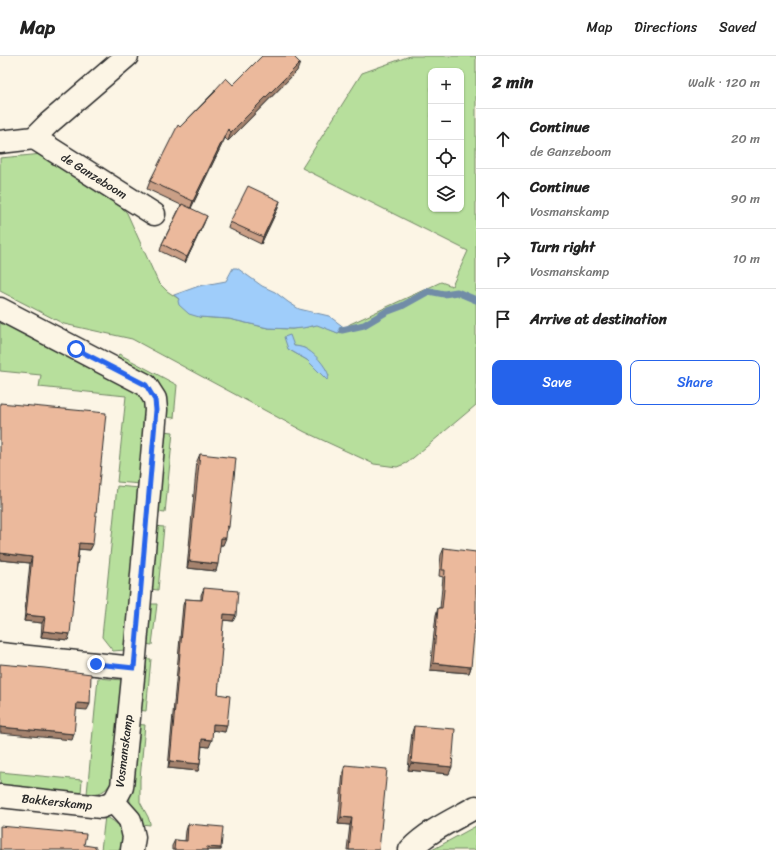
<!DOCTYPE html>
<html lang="en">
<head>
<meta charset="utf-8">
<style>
  :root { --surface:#fff; --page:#f2f2f2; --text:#222; --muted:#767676; --line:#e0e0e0; --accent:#2563eb }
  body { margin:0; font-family:Sriracha,sans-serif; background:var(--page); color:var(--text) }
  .controls { position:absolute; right:12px; top:12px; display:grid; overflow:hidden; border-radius:8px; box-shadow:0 1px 3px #0004 }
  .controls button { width:36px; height:36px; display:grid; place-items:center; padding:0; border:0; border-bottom:1px solid var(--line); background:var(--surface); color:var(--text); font:20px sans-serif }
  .stop { position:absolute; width:12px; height:12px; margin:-9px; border:3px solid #2563eb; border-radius:50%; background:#fff }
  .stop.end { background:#2563eb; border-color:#fff; box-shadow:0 1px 4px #0008 }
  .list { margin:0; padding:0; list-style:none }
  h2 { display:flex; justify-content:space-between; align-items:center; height:52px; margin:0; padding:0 16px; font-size:17px }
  h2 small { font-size:13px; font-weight:400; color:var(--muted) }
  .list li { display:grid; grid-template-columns:26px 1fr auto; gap:12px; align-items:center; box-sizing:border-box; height:60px; padding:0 16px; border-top:1px solid var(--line) }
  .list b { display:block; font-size:15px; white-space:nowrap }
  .list p { margin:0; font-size:13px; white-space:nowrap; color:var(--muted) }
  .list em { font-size:13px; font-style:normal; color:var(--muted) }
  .actions { display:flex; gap:8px; padding:12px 16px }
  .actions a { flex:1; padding:9px 0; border:1px solid var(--accent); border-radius:8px; text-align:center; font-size:14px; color:var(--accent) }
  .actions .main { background:var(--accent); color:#fff }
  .icon { flex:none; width:22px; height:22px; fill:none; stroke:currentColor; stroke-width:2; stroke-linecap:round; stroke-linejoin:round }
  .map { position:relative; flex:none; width:476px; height:794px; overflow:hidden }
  header { display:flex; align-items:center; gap:24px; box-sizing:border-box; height:56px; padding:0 20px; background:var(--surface); border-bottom:1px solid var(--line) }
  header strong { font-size:19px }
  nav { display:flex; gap:22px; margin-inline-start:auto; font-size:14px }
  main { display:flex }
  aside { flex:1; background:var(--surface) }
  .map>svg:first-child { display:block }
  .green { fill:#b7df9c; stroke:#718564; fill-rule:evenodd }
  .water { fill:#9fcdfa; stroke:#718ca7 }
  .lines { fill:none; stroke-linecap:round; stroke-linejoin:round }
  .stream { stroke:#718ca7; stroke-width:7 }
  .minor-casing { stroke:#2b2b2b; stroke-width:25 }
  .minor { stroke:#fcf5e5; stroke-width:22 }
  .wall { fill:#ca9f86; stroke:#2b2b2b }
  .shaded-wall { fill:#a4826d; stroke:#2b2b2b }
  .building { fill:#ebb99c; stroke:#2b2b2b }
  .route { stroke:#2563eb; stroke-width:5 }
  .labels { text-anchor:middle; stroke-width:3; stroke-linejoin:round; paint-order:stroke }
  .street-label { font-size:12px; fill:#2b2b2b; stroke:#fcf5e5 }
</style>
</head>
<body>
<header>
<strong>Map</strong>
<nav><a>Map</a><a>Directions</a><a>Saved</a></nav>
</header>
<main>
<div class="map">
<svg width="476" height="794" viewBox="0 0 476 794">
  <rect width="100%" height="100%" fill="#fcf5e5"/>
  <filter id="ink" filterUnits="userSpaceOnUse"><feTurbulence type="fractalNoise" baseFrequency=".025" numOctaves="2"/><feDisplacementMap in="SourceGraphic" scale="8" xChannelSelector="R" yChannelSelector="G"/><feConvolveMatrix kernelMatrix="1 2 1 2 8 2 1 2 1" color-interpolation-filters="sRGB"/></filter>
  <g filter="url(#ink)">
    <!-- green -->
    <g class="green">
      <path d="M410,0H476V349L407,407L397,411L374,408L305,376L132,283L64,268L0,235V102L43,98L119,148L127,157L158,226L167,235L179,243L199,261L229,263L268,272L292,273L313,270L317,268L338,277L350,268L441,226L452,230L468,195L302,112L362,17ZM431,15H461V153H431ZM294,290L304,292L310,296L327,323L307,304L288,293Z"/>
      <polygon points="0,263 138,336 145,344 147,354 141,428 117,426 126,340 39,331 41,319 0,315"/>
      <polygon points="119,298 177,329 174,362 166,361 115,304"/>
      <polygon points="162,375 173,376 165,457 157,456"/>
      <polygon points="117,430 140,432 125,594 113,595 102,581"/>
      <polygon points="153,470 164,471 158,534 150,533"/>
      <polygon points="146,548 157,548 152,589 145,588"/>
      <polygon points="141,602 151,603 146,655 138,654"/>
      <path d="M98,622L122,624L112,725C105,737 99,738 87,738Z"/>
      <polygon points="134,668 145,669 140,723 140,746 148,761 150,767 150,769 141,768 131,752 129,738"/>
      <polygon points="0,716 82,724 81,737 0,730"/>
      <path d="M105,760C123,770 123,774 125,794H101Z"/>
      <polygon points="476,770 476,794 432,794"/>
    </g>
    <!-- water -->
    <g class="water">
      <polygon points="233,212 237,212 262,230 275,236 288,246 299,253 329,260 345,272 338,277 317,269 303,272 292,273 268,272 229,263 199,261 189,258 179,249 178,245 179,243 174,239 199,230 226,225"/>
      <path d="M290,279L294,290C297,290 301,291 304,292C314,296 326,310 329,320L327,324L307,304L288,293L284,281Z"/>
    </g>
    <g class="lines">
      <!-- stream -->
      <polyline class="stream" points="342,274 364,269 386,256 402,250 429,235 444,238 457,236 476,244"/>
      <defs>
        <g id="minor">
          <polyline points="34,82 154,158"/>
          <polyline points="0,86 34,82 49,67 127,0"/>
          <polyline points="0,253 146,329 155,343 156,354 134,612 122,731 114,746 130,764 134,781 132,794"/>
          <polyline points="0,598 134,612"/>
          <polyline points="0,740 101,751 114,746"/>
          <path d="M410,794C428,775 453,764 476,751"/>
        </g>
      </defs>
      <!-- minor casing -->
      <use href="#minor" class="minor-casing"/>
      <!-- minor -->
      <use href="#minor" class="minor"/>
    </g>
    <!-- wall -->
    <g class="wall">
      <polygon points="297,15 228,85 225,82 191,152 204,167 185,207 160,195 162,188 181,149 147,133 150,125 180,71 214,36 215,34"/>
      <polygon points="278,152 261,188 228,172 230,166"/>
      <polygon points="200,398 226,477 223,489 220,489 216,515 187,512 197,405"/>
      <polygon points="93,488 90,494 79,493 68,584 41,581 42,567 24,565 30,507 0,504"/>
      <polygon points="444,492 471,611 469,617 430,614 436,559 438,552 440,552 443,521 439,520 441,499"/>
      <polygon points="204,532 236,559 233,565 223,564 218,638 225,676 213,674 209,691 202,690 200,708 198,715 168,712 183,549 185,543 201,544 201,539"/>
      <polygon points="414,670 449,718 408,714 412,676"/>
      <polygon points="345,709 379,794 347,794 350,769 338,768 343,716"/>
      <polygon points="188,768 221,792 221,794 172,794 172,790 175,784 185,785 186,775"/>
    </g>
    <!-- shaded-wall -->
    <g class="shaded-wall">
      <polygon points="300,7 297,15 228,85 231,76"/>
      <polygon points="228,73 225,82 190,154 193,145"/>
      <polygon points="280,145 278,152 261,188 263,181"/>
      <polygon points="207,160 204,167 185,207 187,201"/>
      <polygon points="227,470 229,471 226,477"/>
      <polygon points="221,482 226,482 223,489 218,489"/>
      <polygon points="79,487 93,488 90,494 77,493"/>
      <polygon points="0,497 32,501 30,507 0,504"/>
      <polygon points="189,505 218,508 216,515 187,512"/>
      <polygon points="224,558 236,559 233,565 222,564"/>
      <polygon points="26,559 45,561 42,567 24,565"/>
      <polygon points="43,575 70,578 68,584 41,581"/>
      <polygon points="433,607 471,611 469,617 430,614"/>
      <polygon points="77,647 90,648 87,654 75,653"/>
      <polygon points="213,668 227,669 225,676 211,674"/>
      <polygon points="0,671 74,678 72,684 0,677"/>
      <polygon points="202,683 212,684 209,691 200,690"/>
      <polygon points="170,705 200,708 198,715 168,712"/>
      <polygon points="411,707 452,711 449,718 408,714"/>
      <polygon points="341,761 352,762 350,769 338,768"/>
      <polygon points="207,791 221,792 221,794 206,794"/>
    </g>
    <!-- building -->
    <g class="building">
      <polygon points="262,0 293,0 300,7 231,76 228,73 193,145 150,125 178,69 180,71 216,35 215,34 226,22 233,29"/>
      <polygon points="248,130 280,145 263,181 230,166"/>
      <polygon points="182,148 207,160 187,201 162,188"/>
      <polygon points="0,347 106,357 93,488 79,487 70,578 43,575 45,561 26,559 32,501 0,497"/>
      <polygon points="200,398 236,402 229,471 227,470 226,482 221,482 218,508 189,505"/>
      <polygon points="444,492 476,496 476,559 471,611 433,607 438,552 442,552 444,533 445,514 442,514"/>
      <polygon points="204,532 238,535 236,559 224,558 221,592 222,592 218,638 230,640 227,669 213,668 212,684 202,683 200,708 170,705 185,543 202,544"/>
      <polygon points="0,608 45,612 91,618 90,648 77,647 74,678 0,671"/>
      <polygon points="414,670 455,673 452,711 411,707"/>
      <polygon points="345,709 387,713 379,794 349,794 352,762 341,761"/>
      <polygon points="188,768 223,771 221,792 207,791 207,794 174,794 175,784 187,785"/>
      <polygon points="0,770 86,778 84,789 96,791 96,794 0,794"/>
    </g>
  </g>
  <g class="lines" filter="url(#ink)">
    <!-- route -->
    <polyline class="route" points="76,293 146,329 155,344 156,354 134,612 96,608"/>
  </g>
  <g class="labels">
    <!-- street labels -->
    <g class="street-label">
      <text transform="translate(94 120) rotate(32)" y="4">de Ganzeboom</text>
      <text transform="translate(124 695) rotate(-83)" y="4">Vosmanskamp</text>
      <text transform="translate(57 746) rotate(6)" y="4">Bakkerskamp</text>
    </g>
  </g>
</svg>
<div class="controls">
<button>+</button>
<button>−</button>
<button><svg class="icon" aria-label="locate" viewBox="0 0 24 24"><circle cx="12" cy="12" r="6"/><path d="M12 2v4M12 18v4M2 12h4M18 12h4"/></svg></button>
<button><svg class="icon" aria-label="layers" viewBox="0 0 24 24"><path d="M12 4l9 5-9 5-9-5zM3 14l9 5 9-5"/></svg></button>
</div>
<div class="stop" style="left:76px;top:293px"></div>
<div class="stop end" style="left:96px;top:608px"></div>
</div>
<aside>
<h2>2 min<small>Walk · 120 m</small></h2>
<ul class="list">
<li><svg class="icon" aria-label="ahead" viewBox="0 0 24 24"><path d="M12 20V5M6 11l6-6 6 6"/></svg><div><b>Continue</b><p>de Ganzeboom</p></div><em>20 m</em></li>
<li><svg class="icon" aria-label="ahead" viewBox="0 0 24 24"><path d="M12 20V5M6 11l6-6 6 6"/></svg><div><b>Continue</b><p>Vosmanskamp</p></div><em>90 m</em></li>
<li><svg class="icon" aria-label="right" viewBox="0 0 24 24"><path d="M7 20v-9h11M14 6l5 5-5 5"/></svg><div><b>Turn right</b><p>Vosmanskamp</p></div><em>10 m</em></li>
<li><svg class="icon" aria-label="arrive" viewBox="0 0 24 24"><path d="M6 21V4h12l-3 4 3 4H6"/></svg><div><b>Arrive at destination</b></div></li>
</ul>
<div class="actions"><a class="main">Save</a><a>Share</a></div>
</aside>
</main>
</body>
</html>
